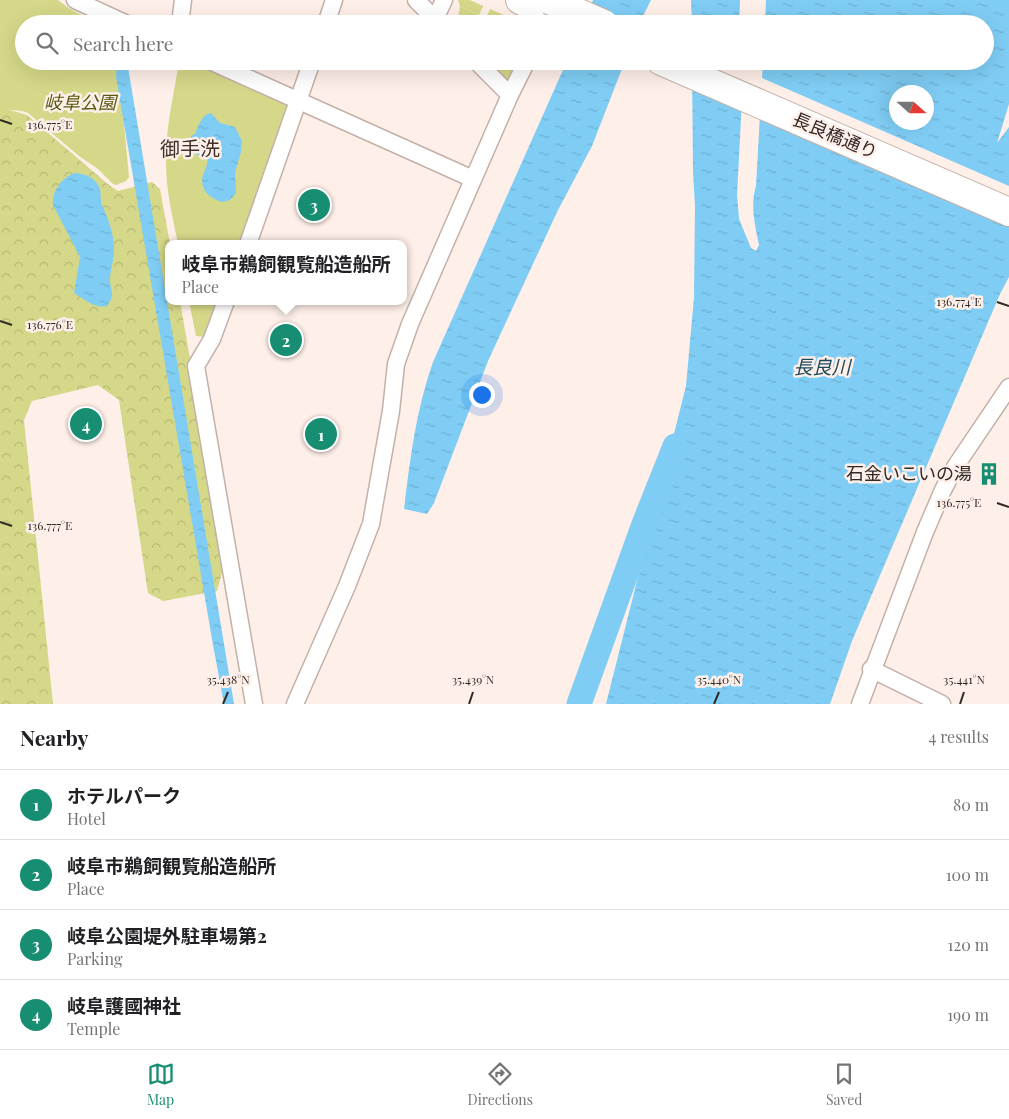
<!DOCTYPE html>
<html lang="en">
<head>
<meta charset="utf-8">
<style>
  :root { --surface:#fff; --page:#f2f2f2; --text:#202124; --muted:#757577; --line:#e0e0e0; --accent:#178e71 }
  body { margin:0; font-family:"Playfair Display","Noto Sans JP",serif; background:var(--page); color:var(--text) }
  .compass { position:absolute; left:889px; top:85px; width:45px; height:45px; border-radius:50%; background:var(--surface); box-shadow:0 5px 20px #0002; rotate:111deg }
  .you { position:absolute; left:481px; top:394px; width:18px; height:18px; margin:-12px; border:4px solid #fff; border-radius:50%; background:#1a73e8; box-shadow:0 0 0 8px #1a73e833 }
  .badge { display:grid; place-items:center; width:32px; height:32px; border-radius:50%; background:var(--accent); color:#fff; font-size:16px; font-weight:700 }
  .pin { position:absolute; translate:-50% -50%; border:2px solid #fff; box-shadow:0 1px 5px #0006 }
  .popup { position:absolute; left:165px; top:240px; width:242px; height:65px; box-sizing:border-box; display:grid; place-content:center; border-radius:10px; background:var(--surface); filter:drop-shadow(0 1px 4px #0005); font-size:16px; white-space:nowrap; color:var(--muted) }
  .popup b { font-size:19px; color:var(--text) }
  .popup::after { content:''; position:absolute; left:50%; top:100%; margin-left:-10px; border:10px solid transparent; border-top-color:var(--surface) }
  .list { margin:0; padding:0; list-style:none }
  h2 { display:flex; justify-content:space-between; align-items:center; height:65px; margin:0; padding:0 20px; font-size:21px }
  h2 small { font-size:16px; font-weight:400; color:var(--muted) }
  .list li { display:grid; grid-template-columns:32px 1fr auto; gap:15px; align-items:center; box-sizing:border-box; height:70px; padding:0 20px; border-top:1px solid var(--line) }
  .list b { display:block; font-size:19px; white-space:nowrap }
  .list p { margin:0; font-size:16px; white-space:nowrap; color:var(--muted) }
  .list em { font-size:16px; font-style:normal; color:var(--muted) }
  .icon { flex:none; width:28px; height:28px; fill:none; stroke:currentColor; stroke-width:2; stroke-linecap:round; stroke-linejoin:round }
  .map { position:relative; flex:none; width:1009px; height:704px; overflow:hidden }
  .search { position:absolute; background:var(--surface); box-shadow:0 5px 20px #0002; left:15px; right:15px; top:15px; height:55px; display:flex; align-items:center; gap:12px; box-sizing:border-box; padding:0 18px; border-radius:28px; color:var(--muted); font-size:19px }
  .sheet { height:345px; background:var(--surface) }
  nav { display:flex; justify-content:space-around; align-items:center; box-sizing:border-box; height:70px; border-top:1px solid var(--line); background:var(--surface); font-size:14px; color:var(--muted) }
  nav a { display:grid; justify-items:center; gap:2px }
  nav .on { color:var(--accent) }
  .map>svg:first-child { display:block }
  .grass { fill:url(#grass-tufts) }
  .forest { fill:url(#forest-crowns) }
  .park { fill:#d5d888 }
  .water { fill:url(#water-ripples); fill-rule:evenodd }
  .pier { fill:#feefe8 }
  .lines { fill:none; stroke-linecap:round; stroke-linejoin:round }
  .river { stroke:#7fcdf5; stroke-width:25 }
  .minor-casing { stroke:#c3b1a8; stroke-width:19 }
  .trunk-casing { stroke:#c3b1a8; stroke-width:30 }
  .minor { stroke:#fff; stroke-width:16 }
  .trunk { stroke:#fff; stroke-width:28 }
  .trunk-bridge-casing { stroke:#c3b1a8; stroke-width:30; stroke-linecap:butt }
  .trunk-bridge { stroke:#fff; stroke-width:28 }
  .ticks { fill:none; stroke:#302926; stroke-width:2 }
  .labels { text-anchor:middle; stroke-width:5; stroke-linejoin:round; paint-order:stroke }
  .park-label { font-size:18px; font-style:italic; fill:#575810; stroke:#feefe8 }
  .street-label { font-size:18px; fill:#302926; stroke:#feefe8 }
  .poi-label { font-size:18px; fill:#302926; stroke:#feefe8; text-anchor:end }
  .water-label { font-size:19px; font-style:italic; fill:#1e4a5f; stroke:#feefe8 }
  .quarter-label { font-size:20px; fill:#40312b; stroke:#feefe8 }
  .ticks-label { font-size:12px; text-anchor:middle; fill:#302926; stroke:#feefe8; stroke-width:5; stroke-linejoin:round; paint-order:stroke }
</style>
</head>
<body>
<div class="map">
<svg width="1009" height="704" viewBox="0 0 1009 704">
  <defs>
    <pattern id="grass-tufts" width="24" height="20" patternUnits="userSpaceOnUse" patternTransform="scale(1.25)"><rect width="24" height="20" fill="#d5d888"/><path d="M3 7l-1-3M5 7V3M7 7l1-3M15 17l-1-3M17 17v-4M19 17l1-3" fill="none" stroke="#b7b975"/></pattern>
    <pattern id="forest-crowns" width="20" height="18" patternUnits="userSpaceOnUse" patternTransform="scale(1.25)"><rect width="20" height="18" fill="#d5d888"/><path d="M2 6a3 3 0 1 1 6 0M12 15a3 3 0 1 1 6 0" fill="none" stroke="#b7b975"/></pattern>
    <pattern id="water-ripples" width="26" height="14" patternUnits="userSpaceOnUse" patternTransform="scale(1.25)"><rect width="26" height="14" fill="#7fcdf5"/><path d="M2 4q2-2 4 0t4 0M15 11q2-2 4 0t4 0" fill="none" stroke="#6eb0d2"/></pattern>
  </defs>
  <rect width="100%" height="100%" fill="#feefe8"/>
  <!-- grass -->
  <g class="grass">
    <polygon points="458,0 470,0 483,6 479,15 460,6"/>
    <polygon points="490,9 523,23 497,24 486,18"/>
  </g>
  <!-- forest -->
  <polygon class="forest" points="0,107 27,115 109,185 118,191 152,182 160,189 170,244 168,301 180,301 225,562 217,591 163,601 148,593 119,400 98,385 32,401 24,420 53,704 0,704"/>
  <!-- park -->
  <g class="park">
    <path d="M0,0H58L70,9L98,24H24V61H118L129,177L126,181L116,185L113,184L98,169L79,156L28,113C19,109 10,111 0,109Z"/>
    <polygon points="460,6 497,24 457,24"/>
    <path d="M179,61H191L285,102L289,112L241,244H178C173,218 166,191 166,164C165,130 174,95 179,61Z"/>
    <path d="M484,61H521C519,66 517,72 513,76C505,86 490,67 484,61Z"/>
    <polygon points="189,301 220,301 206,337 196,336"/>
  </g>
  <!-- water -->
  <g class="water">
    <polygon points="593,0 651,0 639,24 583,24"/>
    <polygon points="691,0 740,0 739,24 692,24"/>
    <path d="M766,0H1009V104L997,143L1009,127V277L1000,294L852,641L830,704H606L686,386L694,297L695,206L693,172L692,61H744L737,195L739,219L751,248L756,251L759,245C755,225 750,205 756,186L763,61H985V24H765ZM896,92H926V122H896Z"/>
    <polygon points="117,61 127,61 234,704 224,704 213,645 116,77"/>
    <path d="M567,61H625L592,146L558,210L488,361L434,503L427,514L404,509C410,459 416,410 433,362Z"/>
    <path d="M211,113L220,123L235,127L242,141L241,152L235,173L236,193L230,200L222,202C210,198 199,190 203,175C205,170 207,166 208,160C194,154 189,152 191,136L195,134C199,125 201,115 211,113Z"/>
    <path d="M75,173C86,174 96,178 100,189C101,194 100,200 102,205C109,220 115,237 114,254C113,261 111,269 110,277C109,290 117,293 107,306C95,309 84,299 74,293L80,257L53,205C51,192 63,176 75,173Z"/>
  </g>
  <!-- pier -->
  <g class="pier">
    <polygon points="689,61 723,61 747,72 745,111"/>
    <polygon points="760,77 1009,186 1009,226 757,117"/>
  </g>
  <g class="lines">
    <!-- river -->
    <polyline class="river" points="579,704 644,524 675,446"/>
    <defs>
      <g id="minor">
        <polyline points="75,0 127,24"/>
        <polyline points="416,0 440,24"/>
        <polyline points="435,19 444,0"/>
        <polyline points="180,24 183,0"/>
        <polyline points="326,24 334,0"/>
        <polyline points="210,61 473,179"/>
        <polyline points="476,61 510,95"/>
        <polyline points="248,244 312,61"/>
        <polyline points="226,301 212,339 196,366 254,704"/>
        <polyline points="871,669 942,704"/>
        <polyline points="295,704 347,586 371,524 391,411 396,364 410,324 510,95 527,61"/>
        <polyline points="860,704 925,532 943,490 955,467 1009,387"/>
      </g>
      <g id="trunk">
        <polyline points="520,0 542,10"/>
        <polyline points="661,61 1009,212"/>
      </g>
    </defs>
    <!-- minor casing -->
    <use href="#minor" class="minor-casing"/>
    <!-- trunk casing -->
    <use href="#trunk" class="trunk-casing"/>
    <!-- minor -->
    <use href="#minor" class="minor"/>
    <!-- trunk -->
    <use href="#trunk" class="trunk"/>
    <defs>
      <polyline id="trunk-bridge" points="549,0 604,24"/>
    </defs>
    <!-- trunk-bridge casing -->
    <use href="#trunk-bridge" class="trunk-bridge-casing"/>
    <!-- trunk-bridge -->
    <use href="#trunk-bridge" class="trunk-bridge"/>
  </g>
  <!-- ticks -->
  <path class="ticks" d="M0,120L12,124M997,302L1009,306M0,321L12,325M997,503L1009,507M0,522L12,526M223,704L228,692M469,704L473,692M714,704L719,692M960,704L964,692"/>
  <!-- icons -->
  <defs>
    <symbol id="building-bare" viewBox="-9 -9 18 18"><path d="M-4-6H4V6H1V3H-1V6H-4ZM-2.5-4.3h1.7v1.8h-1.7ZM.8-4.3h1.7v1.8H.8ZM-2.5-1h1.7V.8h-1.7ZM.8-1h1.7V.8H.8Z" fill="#178e71" stroke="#feefe8" stroke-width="2.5" paint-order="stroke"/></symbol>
  </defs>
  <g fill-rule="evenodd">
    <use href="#building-bare" x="973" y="458" width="32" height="32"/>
  </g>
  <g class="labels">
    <!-- park labels -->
    <g class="park-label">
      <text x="80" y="109">岐阜公園</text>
    </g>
    <!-- street labels -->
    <g class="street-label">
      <text transform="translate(835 136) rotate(23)" y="6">長良橋通り</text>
    </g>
    <!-- poi labels -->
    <g class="poi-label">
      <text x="972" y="480">石金いこいの湯</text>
    </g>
    <!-- water labels -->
    <g class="water-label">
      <text x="822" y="374">長良川</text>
    </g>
    <!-- quarter labels -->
    <g class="quarter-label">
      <text x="190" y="156">御手洗</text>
    </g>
  </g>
  <g class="ticks-label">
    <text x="50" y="129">136.775°E</text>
    <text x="959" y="306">136.774°E</text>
    <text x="50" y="329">136.776°E</text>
    <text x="959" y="507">136.775°E</text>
    <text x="50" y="530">136.777°E</text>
    <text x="228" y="684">35.438°N</text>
    <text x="473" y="684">35.439°N</text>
    <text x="719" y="684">35.440°N</text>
    <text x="964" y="684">35.441°N</text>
  </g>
</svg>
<svg class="compass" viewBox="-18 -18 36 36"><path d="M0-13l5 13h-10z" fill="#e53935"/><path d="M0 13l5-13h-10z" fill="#757577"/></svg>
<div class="you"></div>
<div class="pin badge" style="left:321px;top:434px">1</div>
<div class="pin badge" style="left:286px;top:340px">2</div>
<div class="popup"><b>岐阜市鵜飼観覧船造船所</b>Place</div>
<div class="pin badge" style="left:314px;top:205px">3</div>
<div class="pin badge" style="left:86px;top:424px">4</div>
<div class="search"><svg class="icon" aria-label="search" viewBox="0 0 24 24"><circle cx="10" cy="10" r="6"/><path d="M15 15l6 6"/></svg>Search here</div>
</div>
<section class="sheet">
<h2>Nearby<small>4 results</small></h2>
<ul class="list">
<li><span class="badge">1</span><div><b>ホテルパーク</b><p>Hotel</p></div><em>80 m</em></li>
<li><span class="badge">2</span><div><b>岐阜市鵜飼観覧船造船所</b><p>Place</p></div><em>100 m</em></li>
<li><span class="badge">3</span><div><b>岐阜公園堤外駐車場第2</b><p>Parking</p></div><em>120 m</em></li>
<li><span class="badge">4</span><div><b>岐阜護國神社</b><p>Temple</p></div><em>190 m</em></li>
</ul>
</section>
<nav>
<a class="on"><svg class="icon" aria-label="map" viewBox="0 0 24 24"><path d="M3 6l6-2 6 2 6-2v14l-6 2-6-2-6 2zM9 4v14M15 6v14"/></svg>Map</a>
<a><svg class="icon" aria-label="directions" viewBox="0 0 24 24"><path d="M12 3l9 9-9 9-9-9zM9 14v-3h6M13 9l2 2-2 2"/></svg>Directions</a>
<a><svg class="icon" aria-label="saved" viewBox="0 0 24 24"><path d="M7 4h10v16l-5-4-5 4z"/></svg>Saved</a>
</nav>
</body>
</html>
